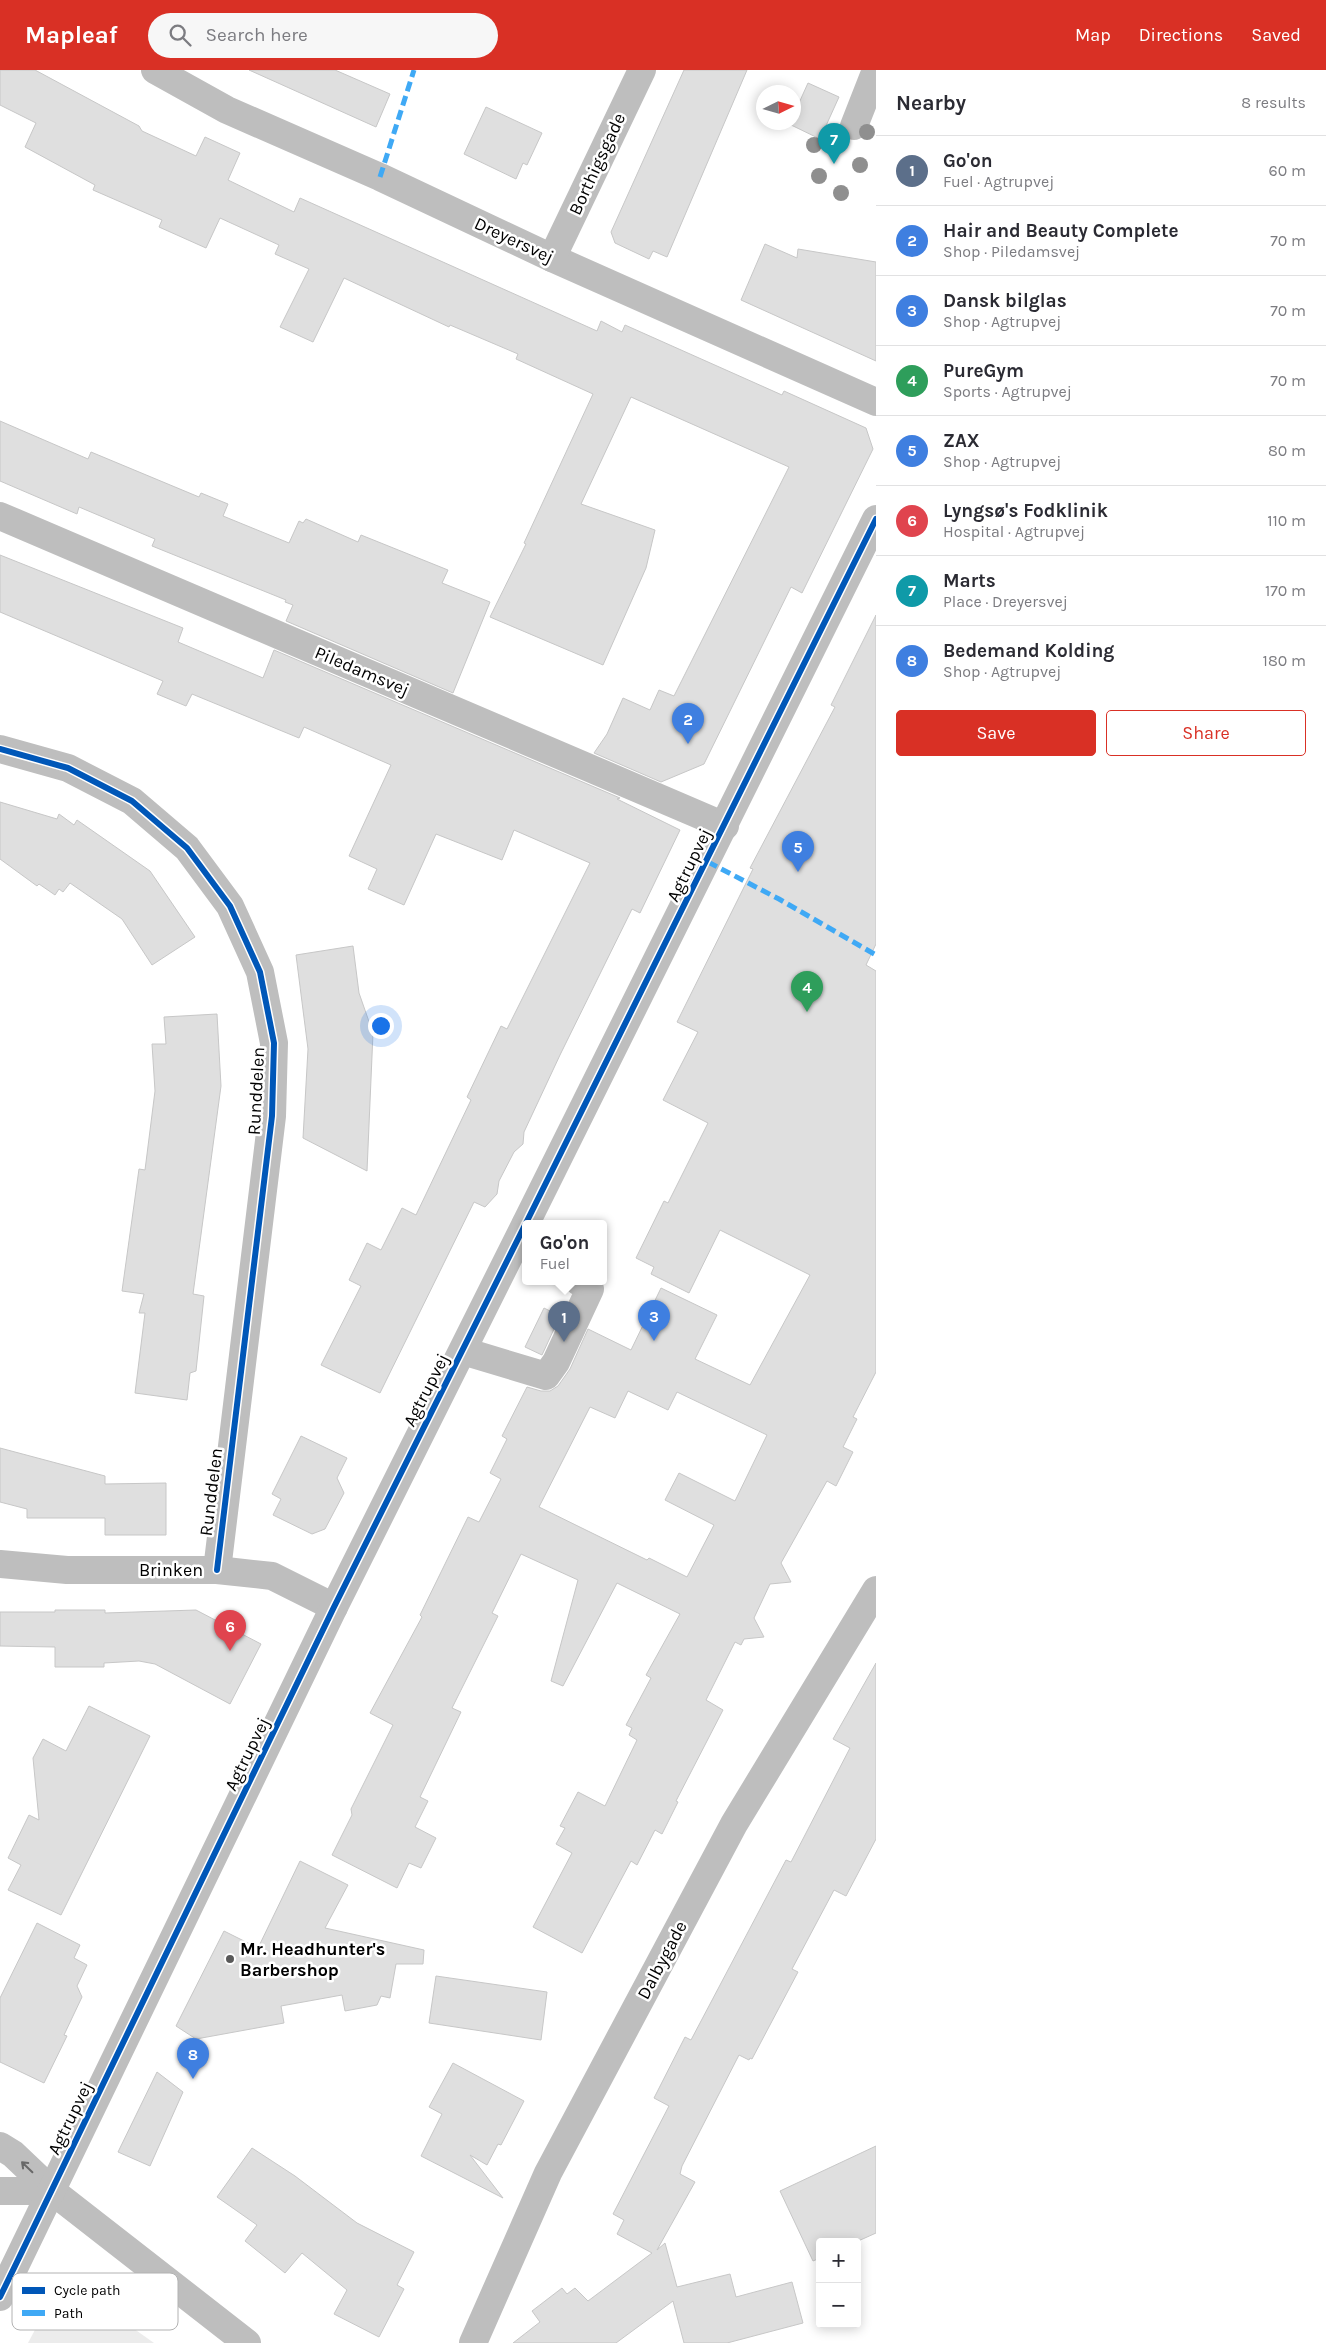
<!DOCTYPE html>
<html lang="en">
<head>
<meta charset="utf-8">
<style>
  :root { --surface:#fff; --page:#f7f7f7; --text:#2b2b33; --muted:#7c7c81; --line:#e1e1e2; --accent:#d93025 }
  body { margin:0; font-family:Karla,sans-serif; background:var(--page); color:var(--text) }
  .controls { position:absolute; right:15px; bottom:15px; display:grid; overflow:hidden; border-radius:5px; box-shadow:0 2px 12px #0003 }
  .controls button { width:45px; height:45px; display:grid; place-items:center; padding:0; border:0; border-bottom:1px solid var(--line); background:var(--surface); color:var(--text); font:25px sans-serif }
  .compass { position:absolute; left:756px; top:15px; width:45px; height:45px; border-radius:50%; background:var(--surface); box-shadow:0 2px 12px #0003; rotate:85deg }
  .you { position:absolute; left:380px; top:955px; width:18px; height:18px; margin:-12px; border:4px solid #fff; border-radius:50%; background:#1a73e8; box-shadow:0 0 0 8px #1a73e833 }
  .badge { display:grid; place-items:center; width:32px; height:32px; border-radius:50%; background:var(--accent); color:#fff; font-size:16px; font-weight:700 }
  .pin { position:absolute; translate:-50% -41px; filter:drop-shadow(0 1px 2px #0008) }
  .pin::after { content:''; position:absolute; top:26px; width:18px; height:15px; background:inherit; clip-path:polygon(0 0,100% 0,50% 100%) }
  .popup { position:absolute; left:522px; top:1150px; width:85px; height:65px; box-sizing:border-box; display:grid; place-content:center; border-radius:5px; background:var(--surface); filter:drop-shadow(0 1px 4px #0005); font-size:16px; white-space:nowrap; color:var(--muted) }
  .popup b { font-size:19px; color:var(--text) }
  .popup::after { content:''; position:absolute; left:50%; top:100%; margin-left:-10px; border:10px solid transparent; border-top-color:var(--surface) }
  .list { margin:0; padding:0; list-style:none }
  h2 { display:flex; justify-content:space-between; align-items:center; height:65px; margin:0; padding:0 20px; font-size:21px }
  h2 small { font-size:16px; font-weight:400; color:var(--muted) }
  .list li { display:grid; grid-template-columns:32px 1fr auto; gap:15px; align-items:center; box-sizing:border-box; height:70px; padding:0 20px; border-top:1px solid var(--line) }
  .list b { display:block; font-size:19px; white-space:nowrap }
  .list p { margin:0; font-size:16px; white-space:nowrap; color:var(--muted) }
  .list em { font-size:16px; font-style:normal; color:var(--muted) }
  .actions { display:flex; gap:10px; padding:15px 20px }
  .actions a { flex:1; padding:11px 0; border:1px solid var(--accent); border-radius:5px; text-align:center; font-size:18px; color:var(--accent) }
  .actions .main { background:var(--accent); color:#fff }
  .icon { flex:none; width:28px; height:28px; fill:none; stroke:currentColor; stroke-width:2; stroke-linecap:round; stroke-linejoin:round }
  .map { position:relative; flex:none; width:876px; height:2273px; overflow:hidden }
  header { display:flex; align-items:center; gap:30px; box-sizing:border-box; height:70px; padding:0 25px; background:var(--accent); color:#fff }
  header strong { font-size:24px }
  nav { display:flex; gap:28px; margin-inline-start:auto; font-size:18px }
  .search { width:350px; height:45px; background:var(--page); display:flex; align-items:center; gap:12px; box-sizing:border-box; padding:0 18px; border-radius:28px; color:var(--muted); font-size:19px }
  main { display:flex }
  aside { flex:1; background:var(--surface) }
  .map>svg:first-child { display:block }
  .green { fill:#ececec }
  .building { fill:#dfdfdf; stroke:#c7c7c7; fill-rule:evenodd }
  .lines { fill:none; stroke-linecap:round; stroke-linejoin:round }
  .minor { stroke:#bebebe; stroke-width:28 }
  .quiet { stroke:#3fa9f5; stroke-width:5; stroke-dasharray:10 5; stroke-linecap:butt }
  .cycleway-casing { stroke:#fff; stroke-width:9 }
  .cycleway { stroke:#0057b8; stroke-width:6 }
  .tree { fill:#8f8f8f }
  .oneway { stroke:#686868 }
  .poi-dot { fill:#595959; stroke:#fff; stroke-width:2 }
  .labels { text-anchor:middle; stroke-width:5; stroke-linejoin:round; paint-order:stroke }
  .street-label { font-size:18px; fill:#000; stroke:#fff }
  .poi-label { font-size:18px; font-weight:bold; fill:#000; stroke:#fff; text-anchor:start }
  .key { fill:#fff; stroke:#b2b2b2; stroke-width:1 }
  .key-label { font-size:14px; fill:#000 }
</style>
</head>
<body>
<header>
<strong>Mapleaf</strong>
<div class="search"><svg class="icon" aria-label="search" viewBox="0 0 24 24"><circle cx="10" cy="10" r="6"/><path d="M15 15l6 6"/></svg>Search here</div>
<nav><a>Map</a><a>Directions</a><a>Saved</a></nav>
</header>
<main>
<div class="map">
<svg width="876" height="2273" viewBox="0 0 876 2273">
  <rect width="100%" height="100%" fill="#fff"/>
  <!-- green -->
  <polygon class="green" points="75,2217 154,2273 28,2273 56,2220"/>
  <!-- building -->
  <g class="building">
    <polygon points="0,0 35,0 139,56 142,61 196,86 205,67 240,83 228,110 294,142 300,128 597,261 601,251 622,262 625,255 782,325 784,321 866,358 873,379 802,523 791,517 704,694 661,712 594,683 607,664 623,628 650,640 659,620 674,626 789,397 631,327 581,434 655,460 646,498 603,595 490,547 526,474 524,473 593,324 516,289 518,284 450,255 449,257 344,208 313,272 280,257 309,199 275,184 279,175 220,148 206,178 159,157 162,150 93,120 95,115 25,77 36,53 0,35"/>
    <polygon points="249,0 335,0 390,24 376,57"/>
    <polygon points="684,0 747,0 667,187 653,181 649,189 615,173 611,162"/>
    <polygon points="808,13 839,27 820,69 789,54 794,52 794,44"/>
    <polygon points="486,37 542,63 527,95 523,93 516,109 464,84"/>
    <polygon points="765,174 797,188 798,179 876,192 876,291 741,230"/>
    <polygon points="0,351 88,389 91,382 199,427 201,423 228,434 223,446 289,473 299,451 303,453 306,449 358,472 361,465 448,500 442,513 490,532 453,623 286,551 293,535 285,532 286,530 152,476 155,469 79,437 77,444 0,411"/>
    <polygon points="0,485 183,558 178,572 263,608 274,580 620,728 617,729 680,760 640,843 632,839 560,985 524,1062 523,1074 514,1082 499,1111 497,1124 485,1137 474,1132 380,1323 321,1295 361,1216 349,1210 367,1173 381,1180 402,1138 416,1145 471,1030 467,1027 501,956 507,959 590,793 514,760 502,790 436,764 404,835 368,819 377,799 349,786 391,695 304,657 299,668 192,624 186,636 157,624 163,611 0,542"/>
    <path d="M876,545V874L866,895L876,901V1302L853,1347L857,1349L843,1377L853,1382L836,1416L827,1411L781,1493L791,1512L770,1514L754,1548L764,1567L744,1569L741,1575L735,1572L706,1630L723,1640L676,1731L678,1732L662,1764L655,1760L637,1795L631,1791L582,1883L533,1857L572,1783L556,1774L565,1758L560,1756L578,1722L605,1736L637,1670L629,1665L632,1658L626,1655L651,1608L646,1605L680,1544L617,1513L563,1616L551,1611L578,1510L521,1484L492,1543L498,1546L452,1638L461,1642L420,1727L428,1731L415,1757L436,1768L421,1798L409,1793L397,1818L332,1785L352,1745L351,1739L393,1655L370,1643L422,1547L420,1545L468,1447L479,1452L501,1409L490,1403L507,1369L502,1366L527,1317L541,1321H550L558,1316L570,1299L588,1259L631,1280L661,1218L717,1245L695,1289L750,1315L810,1205L720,1160L689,1223L651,1204L654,1197L636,1188L664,1131L668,1133L708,1053L663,1030L698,962L677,952L753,799L750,798L835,637L831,635ZM628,1321L668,1340L677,1322L767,1365L735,1431L679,1403L665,1430L714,1455L687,1507L649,1488L647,1490L539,1437L590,1337L615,1348Z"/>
    <polygon points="0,732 57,749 59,744 74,755 77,750 150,801 195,867 152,895 122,849 70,813 63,822 59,819 55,825 39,814 37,816 0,789"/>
    <polygon points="353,876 359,923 373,963 367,1101 303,1068 308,979 296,885"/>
    <polygon points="217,944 221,1016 193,1224 204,1226 196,1301 190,1303 187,1330 135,1323 145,1243 139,1243 144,1224 122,1221 139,1099 145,1100 155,1021 152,974 166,974 164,947"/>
    <polygon points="544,1238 560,1246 542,1285 525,1277"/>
    <polygon points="301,1366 347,1388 337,1408 344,1423 325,1459 312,1464 273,1445 281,1429 272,1424"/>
    <polygon points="0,1378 105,1406 105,1414 166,1413 166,1465 105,1465 105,1448 27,1448 27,1439 0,1432"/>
    <polygon points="55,1540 105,1540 105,1543 196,1540 261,1574 230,1634 155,1594 139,1591 104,1593 104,1597 55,1597 55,1577 0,1576 0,1542 55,1542"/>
    <polygon points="876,1593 876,1769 846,1826 834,1820 792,1899 798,1902 752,1989 750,1988 749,1990 739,1985 682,2096 680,2104 695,2112 657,2180 665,2173 677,2217 730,2204 736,2227 792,2212 803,2253 727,2273 684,2273 673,2231 616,2273 513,2273 540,2252 532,2241 562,2218 567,2224 575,2218 588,2231 652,2183 617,2164 624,2150 613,2144 669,2036 654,2028 685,1967 691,1970 786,1790 791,1792 850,1678 833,1669"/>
    <polygon points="89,1636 150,1666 61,1845 8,1820 21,1795 8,1788 29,1745 39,1750 33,1688 43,1669 66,1681"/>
    <polygon points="300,1791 348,1815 325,1858 424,1880 423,1894 396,1894 390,1928 381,1926 377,1935 345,1941 342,1925 281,1936 284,1953 196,1969 176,1956 224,1861 258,1878"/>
    <polygon points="37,1853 80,1875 74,1888 87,1895 77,1916 82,1927 64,1965 67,1966 44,2013 0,1992 0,1928"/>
    <polygon points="436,1906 547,1922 541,1970 429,1953"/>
    <polygon points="453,1993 524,2031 501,2075 498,2074 487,2095 470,2085 503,2128 421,2086 442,2044 429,2037"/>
    <polygon points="157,2002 183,2022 150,2096 118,2082"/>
    <polygon points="876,2076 876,2163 856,2172 820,2172 820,2188 813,2191 780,2121"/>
    <polygon points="252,2078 295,2106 357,2153 414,2182 397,2215 404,2219 379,2267 334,2244 347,2220 302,2183 285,2203 245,2171 257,2155 217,2127"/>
  </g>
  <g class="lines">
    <!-- minor -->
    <g class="minor">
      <polyline points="155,0 227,40 380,107 552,188 876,332"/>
      <polyline points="854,56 876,0"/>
      <polyline points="552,188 642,0"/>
      <polyline points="0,446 725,756"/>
      <polyline points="0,679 68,698 132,731 187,778 230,836 260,902 274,973 272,1046 217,1500"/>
      <polyline points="526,1153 876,449"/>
      <polyline points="463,1281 546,1306 556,1292 590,1219 578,1211"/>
      <polyline points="0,1494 67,1500 217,1500 272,1506 334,1537"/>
      <polyline points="0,2076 13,2084 52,2121 247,2273"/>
      <polyline points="0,2121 52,2121"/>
      <polyline points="0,2227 334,1537 525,1155"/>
      <polyline points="473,2273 548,2103 734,1754 876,1520"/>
    </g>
    <!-- quiet -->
    <g class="quiet">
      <polyline points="380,107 414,0"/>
      <polyline points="708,792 779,829 876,885"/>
    </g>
    <defs>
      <g id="cycleway">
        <polyline points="0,679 68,698 132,731 187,778 230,836 260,902 274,973 272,1046 217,1500"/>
        <polyline points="526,1153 876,449"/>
        <polyline points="0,2227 334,1537 525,1155"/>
      </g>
    </defs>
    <!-- cycleway casing -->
    <use href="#cycleway" class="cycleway-casing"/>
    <!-- cycleway -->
    <use href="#cycleway" class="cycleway"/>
  </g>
  <!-- trees -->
  <g class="tree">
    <circle cx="867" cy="62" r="8"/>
    <circle cx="814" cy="75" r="8"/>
    <circle cx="860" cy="95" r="8"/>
    <circle cx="819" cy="106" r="8"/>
    <circle cx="841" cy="123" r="8"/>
  </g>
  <!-- one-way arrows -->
  <defs><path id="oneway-shaft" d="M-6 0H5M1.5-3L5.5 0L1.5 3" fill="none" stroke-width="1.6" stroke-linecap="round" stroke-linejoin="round" transform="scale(1.25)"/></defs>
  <use class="oneway" href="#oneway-shaft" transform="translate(27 2097) rotate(-136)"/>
  <!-- markers -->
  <circle class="poi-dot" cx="230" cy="1889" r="5"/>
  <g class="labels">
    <!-- street labels -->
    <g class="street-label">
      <text transform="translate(597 94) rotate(-65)" y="6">Borthigsgade</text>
      <text transform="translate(514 170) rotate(25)" y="6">Dreyersvej</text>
      <text transform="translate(362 601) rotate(23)" y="6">Piledamsvej</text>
      <text transform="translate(689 795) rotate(-64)" y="6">Agtrupvej</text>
      <text transform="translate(256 1021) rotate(-87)" y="6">Runddelen</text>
      <text transform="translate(426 1320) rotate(-63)" y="6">Agtrupvej</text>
      <text transform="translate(211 1422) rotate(-83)" y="6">Runddelen</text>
      <text x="171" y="1506">Brinken</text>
      <text transform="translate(247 1684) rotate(-64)" y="6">Agtrupvej</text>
      <text transform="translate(662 1890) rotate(-62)" y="6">Dalbygade</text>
      <text transform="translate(70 2048) rotate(-64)" y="6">Agtrupvej</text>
    </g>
    <!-- poi labels -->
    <g class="poi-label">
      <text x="240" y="1885">Mr. Headhunter's<tspan x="240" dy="21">Barbershop</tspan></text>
    </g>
  </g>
  <!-- legend -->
  <rect x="12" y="2203" width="166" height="57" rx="8" class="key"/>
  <rect x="22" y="2217" width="23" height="7" fill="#0057b8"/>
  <rect x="22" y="2240" width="23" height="6" fill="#3fa9f5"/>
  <g class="key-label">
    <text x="54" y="2225">Cycle path</text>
    <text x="54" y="2248">Path</text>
  </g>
</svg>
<div class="controls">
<button>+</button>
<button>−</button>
</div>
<svg class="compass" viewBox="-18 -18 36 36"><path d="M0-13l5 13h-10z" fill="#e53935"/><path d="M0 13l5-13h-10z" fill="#7c7c81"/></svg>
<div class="you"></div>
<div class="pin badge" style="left:564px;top:1272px;background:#5c6f8a">1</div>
<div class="popup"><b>Go'on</b>Fuel</div>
<div class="pin badge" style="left:688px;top:674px;background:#3f7fe0">2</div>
<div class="pin badge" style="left:654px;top:1271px;background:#3f7fe0">3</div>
<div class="pin badge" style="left:807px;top:942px;background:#2e9e5b">4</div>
<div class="pin badge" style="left:798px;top:802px;background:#3f7fe0">5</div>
<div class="pin badge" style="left:230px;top:1581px;background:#e0444e">6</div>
<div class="pin badge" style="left:834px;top:94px;background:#0f9aa8">7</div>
<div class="pin badge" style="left:193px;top:2009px;background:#3f7fe0">8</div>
</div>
<aside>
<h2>Nearby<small>8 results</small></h2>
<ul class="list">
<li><span class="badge" style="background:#5c6f8a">1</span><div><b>Go'on</b><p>Fuel · Agtrupvej</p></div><em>60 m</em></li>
<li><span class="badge" style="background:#3f7fe0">2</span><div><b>Hair and Beauty Complete</b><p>Shop · Piledamsvej</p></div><em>70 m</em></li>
<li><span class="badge" style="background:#3f7fe0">3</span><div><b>Dansk bilglas</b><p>Shop · Agtrupvej</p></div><em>70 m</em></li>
<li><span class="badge" style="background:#2e9e5b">4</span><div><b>PureGym</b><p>Sports · Agtrupvej</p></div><em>70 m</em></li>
<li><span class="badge" style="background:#3f7fe0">5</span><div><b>ZAX</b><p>Shop · Agtrupvej</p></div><em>80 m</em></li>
<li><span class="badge" style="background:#e0444e">6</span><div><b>Lyngsø's Fodklinik</b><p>Hospital · Agtrupvej</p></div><em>110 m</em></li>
<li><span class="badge" style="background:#0f9aa8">7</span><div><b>Marts</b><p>Place · Dreyersvej</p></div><em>170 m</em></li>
<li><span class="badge" style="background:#3f7fe0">8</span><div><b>Bedemand Kolding</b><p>Shop · Agtrupvej</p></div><em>180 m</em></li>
</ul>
<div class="actions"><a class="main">Save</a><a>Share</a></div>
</aside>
</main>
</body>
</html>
